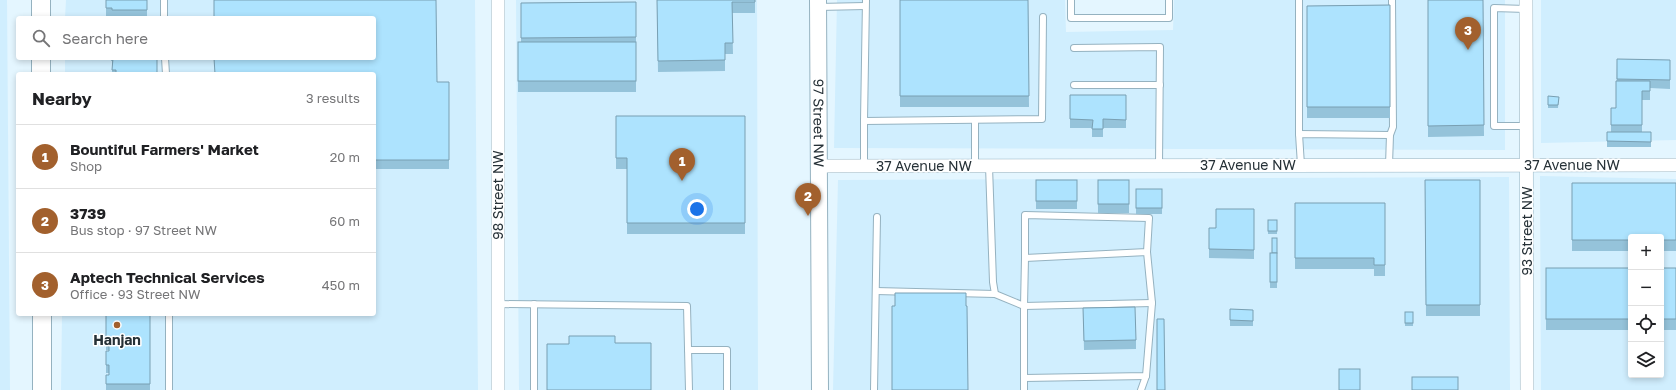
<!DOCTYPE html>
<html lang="en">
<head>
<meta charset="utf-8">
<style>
  :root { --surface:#fff; --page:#f2f2f2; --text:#202124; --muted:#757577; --line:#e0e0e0; --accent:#a2602d }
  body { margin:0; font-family:"Golos Text",sans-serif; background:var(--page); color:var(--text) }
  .controls { position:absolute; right:12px; bottom:12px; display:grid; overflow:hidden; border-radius:4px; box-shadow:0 2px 6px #0003 }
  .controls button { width:36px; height:36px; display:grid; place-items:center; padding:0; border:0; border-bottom:1px solid var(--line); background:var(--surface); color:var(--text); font:20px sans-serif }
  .you { position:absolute; left:697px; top:209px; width:14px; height:14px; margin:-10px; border:3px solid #fff; border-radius:50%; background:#1a73e8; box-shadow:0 0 0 6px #1a73e833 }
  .badge { display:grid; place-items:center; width:26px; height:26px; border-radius:50%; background:var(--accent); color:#fff; font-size:13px; font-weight:700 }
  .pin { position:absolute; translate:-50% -33px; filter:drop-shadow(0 1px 2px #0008) }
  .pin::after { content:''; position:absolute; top:21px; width:14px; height:12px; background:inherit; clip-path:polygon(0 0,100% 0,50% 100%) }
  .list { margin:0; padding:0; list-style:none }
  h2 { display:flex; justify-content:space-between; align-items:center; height:52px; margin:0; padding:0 16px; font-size:17px }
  h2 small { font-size:13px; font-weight:400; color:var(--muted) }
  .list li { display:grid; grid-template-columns:26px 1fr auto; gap:12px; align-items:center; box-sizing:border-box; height:64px; padding:0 16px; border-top:1px solid var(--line) }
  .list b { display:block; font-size:15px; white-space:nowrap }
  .list p { margin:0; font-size:13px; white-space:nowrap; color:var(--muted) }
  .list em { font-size:13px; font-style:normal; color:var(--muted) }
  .icon { flex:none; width:22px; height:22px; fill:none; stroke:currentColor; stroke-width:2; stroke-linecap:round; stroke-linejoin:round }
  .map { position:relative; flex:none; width:1676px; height:390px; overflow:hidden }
  .search { position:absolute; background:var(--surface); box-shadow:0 2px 6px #0003; left:16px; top:16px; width:360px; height:44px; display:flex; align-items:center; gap:10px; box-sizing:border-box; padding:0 14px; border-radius:4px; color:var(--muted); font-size:15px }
  .panel { position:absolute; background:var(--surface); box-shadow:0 2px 6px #0003; left:16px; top:72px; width:360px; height:244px; border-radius:4px }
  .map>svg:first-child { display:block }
  .built { fill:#d0eefe; fill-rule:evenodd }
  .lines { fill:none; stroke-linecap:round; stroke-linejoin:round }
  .service-casing { stroke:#95b2c0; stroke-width:8 }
  .minor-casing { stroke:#95b2c0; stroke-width:14 }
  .tertiary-casing { stroke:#95b2c0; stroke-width:18 }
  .secondary-casing { stroke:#95b2c0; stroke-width:20 }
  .service { stroke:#fff; stroke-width:6 }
  .minor { stroke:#fff; stroke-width:13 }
  .tertiary { stroke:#fff; stroke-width:16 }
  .secondary { stroke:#fff; stroke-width:18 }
  .wall { fill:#95c3da }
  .building { fill:#ade3fe; stroke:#799fb2 }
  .poi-dot { fill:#a2602d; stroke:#fff; stroke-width:1.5 }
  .labels { text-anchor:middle; stroke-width:3; stroke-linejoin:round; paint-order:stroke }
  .street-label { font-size:14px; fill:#263137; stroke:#fff }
  .poi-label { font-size:14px; font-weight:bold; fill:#263137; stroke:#fff }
</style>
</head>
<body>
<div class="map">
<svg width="1676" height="390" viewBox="0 0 1676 390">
  <rect width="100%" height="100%" fill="#e4f6ff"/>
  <!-- built -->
  <g class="built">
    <polygon points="0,0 7,0 10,390 0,390"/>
    <polygon points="66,0 475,0 478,390 61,390 62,314 374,314 374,74 65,74 65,58 374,58 374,18 65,18"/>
    <polygon points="516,0 757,0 758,390 519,390"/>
    <polygon points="837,0 1065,0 1066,32 1173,30 1174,0 1505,0 1505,150 834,148"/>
    <polygon points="1541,0 1676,0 1676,140 1541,143"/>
    <path d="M1540,176L1676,179V390H1541ZM1631,237H1661V375H1631Z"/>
    <polygon points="1509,177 1510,390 833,390 838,180"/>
  </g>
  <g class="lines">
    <defs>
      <g id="service">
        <polyline points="164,0 164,18"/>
        <polyline points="866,0 864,121 1042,119 1043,17"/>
        <polyline points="1071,0 1071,18 1169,18 1169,0"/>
        <polyline points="1299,0 1299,134"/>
        <polyline points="818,7 865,6"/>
        <polyline points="1526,9 1494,8 1494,126 1527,126"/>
        <polyline points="1074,48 1160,47 1159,165"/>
        <polyline points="165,58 166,74"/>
        <polyline points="1074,85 1160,85"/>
        <polyline points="975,120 975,166"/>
        <polyline points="864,121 864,166"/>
        <polyline points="1390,135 1393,127 1392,0"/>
        <polyline points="1301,165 1299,134 1390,135 1389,165"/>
        <polyline points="989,166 993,282 995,294"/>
        <polyline points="1025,258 1024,306 1152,303"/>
        <polyline points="876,291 995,294 1024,306 1024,390"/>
        <polyline points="498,304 687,306 689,390"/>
        <polyline points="534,304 534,390"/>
        <polyline points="169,314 169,390"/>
        <polyline points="688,350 727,350 727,390"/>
        <polyline points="1024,378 1146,376 1152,303 1147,252 1149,218 1025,215 1025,258 1147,252"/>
        <polyline points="874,390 877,217"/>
        <polyline points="1141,390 1146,376"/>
      </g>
      <g id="minor">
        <polyline points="498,0 498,390"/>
        <polyline points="1526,0 1527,390"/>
        <polyline points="819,166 1676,165"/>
      </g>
      <g id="tertiary">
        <path id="s1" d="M818,0L820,390"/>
      </g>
      <g id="secondary">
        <polyline points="41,0 41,18"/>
        <polyline points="41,58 41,74"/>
        <polyline points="42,314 42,390"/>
      </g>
    </defs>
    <!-- service casing -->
    <use href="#service" class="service-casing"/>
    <!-- minor casing -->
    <use href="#minor" class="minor-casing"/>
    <!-- tertiary casing -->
    <use href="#tertiary" class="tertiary-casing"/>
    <!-- secondary casing -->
    <use href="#secondary" class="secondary-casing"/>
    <!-- service -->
    <use href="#service" class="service"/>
    <!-- minor -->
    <use href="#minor" class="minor"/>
    <!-- tertiary -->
    <use href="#tertiary" class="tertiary"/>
    <!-- secondary -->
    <use href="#secondary" class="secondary"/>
  </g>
  <!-- wall -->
  <g class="wall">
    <polygon points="106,0 147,0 147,18 112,18 112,16 106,16"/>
    <polygon points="657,0 755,0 755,13 732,13 733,54 725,54 725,71 658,72"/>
    <polygon points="900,0 1028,0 1029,107 900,107"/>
    <polygon points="1428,0 1483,0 1484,136 1428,137"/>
    <polygon points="636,2 636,92 518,92 518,42 521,42 521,3"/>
    <polygon points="1390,5 1390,118 1307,118 1307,6"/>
    <polygon points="111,58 157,58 157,74 112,74 112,61 111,61"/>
    <polygon points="1617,59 1670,60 1670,89 1650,88 1650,100 1642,100 1642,132 1651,132 1651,147 1607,147 1607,132 1611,132 1611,108 1616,108"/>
    <polygon points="374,74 437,82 449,82 449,169 374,169"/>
    <polygon points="1070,95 1126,95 1126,128 1103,128 1103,137 1092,137 1092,128 1070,128"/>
    <polygon points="1559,97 1558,108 1548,108 1548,105"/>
    <polygon points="616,116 745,116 745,234 627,234 627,169 616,169"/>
    <rect x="1036" y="180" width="41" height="29"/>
    <rect x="1098" y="180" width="31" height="33"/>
    <polygon points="1425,180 1480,180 1480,316 1426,316"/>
    <polygon points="1572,183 1676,183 1676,251 1661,251 1661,237 1631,237 1631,251 1572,251"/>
    <rect x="1136" y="189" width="26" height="25"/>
    <polygon points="1295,203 1385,203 1385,276 1374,276 1374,269 1295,269"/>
    <polygon points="1254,209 1254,259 1209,258 1209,228 1216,228"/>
    <rect x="1268" y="220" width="9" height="14"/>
    <polygon points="1277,238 1277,288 1270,288 1270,253 1272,253"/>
    <rect x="1546" y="268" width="85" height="62"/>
    <rect x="1661" y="268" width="15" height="62"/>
    <polygon points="1083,308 1136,340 1136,349 1084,350"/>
    <polygon points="1230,309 1253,310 1253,326 1230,326"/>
    <rect x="1405" y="312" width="8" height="14"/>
    <polygon points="106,314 150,314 150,390 106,390 106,375 109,375 109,373 106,373 106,351 109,351 109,350 106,350"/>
  </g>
  <!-- building -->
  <g class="building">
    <polygon points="106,0 147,0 147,10 112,10 112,8 106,8"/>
    <polygon points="214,0 436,0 437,82 449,82 449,160 374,160 374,74 215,74 214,58 374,58 374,18 214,18"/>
    <polygon points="657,0 755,0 755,2 732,2 733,43 725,43 725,60 658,61"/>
    <polygon points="900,0 1028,0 1029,96 900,96"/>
    <polygon points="1428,0 1483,0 1484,125 1428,126"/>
    <polygon points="636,2 636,37 521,38 521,3"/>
    <polygon points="1390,5 1390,107 1307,107 1307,6"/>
    <rect x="518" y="42" width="118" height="39"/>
    <polygon points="113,58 157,58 157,74 116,74 116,70 112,70"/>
    <polygon points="1617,59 1670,60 1670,80 1617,79"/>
    <polygon points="1616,81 1650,81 1650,91 1642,91 1642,125 1611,125 1611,108 1616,108"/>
    <polygon points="1070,95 1126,95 1126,120 1103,119 1103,129 1092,129 1093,120 1070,119"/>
    <polygon points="1548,96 1559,97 1558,105 1548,105"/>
    <polygon points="616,116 745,116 745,223 627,223 627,158 616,158"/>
    <polygon points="1607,132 1651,132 1651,142 1607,141"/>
    <rect x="1036" y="180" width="41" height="21"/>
    <rect x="1098" y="180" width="31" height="24"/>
    <polygon points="1425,180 1480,180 1480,305 1426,305"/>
    <polygon points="1572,183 1676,183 1676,240 1661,240 1661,237 1631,237 1631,240 1572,240"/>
    <rect x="1136" y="189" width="26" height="19"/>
    <polygon points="1295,203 1385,203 1385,265 1374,265 1374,258 1295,258"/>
    <polygon points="1216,209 1254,209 1254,250 1209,249 1209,228 1216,228"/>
    <rect x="1268" y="220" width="9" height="11"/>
    <rect x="1272" y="238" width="5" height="15"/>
    <rect x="1270" y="253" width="7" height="29"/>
    <rect x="1546" y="268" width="85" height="51"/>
    <rect x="1661" y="268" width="15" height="51"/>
    <polygon points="895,293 966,293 966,306 967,306 968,390 892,390 892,306 895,306"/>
    <polygon points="1135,307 1136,340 1084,341 1083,308"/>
    <polygon points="1230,309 1253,310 1253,321 1230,320"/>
    <rect x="1405" y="312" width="8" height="11"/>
    <polygon points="106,314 150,314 150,384 106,384 106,375 109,375 109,365 106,365 106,351 109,351 109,341 106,341"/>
    <polygon points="1157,319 1164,319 1165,390 1157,390"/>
    <polygon points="569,336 615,336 615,343 651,343 651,390 547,390 547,344 569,344"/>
    <rect x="1339" y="369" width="21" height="21"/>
    <rect x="1412" y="377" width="46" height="13"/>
  </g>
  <!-- markers -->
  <circle class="poi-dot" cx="117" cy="325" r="4"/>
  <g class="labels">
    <!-- street labels -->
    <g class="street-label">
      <text dy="5" stroke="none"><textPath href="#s1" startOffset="123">97 Street NW</textPath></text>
      <text x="1248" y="170">37 Avenue NW</text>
      <text x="1572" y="170">37 Avenue NW</text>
      <text x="924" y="171">37 Avenue NW</text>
      <text transform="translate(498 195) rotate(-90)" y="5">98 Street NW</text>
      <text transform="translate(1527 231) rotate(-90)" y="5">93 Street NW</text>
    </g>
    <!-- poi labels -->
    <g class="poi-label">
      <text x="117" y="345">Hanjan</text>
    </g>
  </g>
</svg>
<div class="controls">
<button>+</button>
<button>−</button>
<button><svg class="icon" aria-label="locate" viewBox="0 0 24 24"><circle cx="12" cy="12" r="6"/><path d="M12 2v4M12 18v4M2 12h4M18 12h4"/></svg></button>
<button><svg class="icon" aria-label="layers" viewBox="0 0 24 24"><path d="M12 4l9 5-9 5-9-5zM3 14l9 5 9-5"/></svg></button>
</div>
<div class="you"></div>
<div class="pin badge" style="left:682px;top:181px">1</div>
<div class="pin badge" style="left:808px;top:216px">2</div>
<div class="pin badge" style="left:1468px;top:50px">3</div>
<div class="search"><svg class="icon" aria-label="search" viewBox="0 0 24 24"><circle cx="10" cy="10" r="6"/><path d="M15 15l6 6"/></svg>Search here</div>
<section class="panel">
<h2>Nearby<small>3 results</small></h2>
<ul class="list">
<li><span class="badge">1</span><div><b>Bountiful Farmers' Market</b><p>Shop</p></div><em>20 m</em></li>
<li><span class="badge">2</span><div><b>3739</b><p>Bus stop · 97 Street NW</p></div><em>60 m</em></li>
<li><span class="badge">3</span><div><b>Aptech Technical Services</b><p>Office · 93 Street NW</p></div><em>450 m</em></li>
</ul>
</section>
</div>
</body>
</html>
